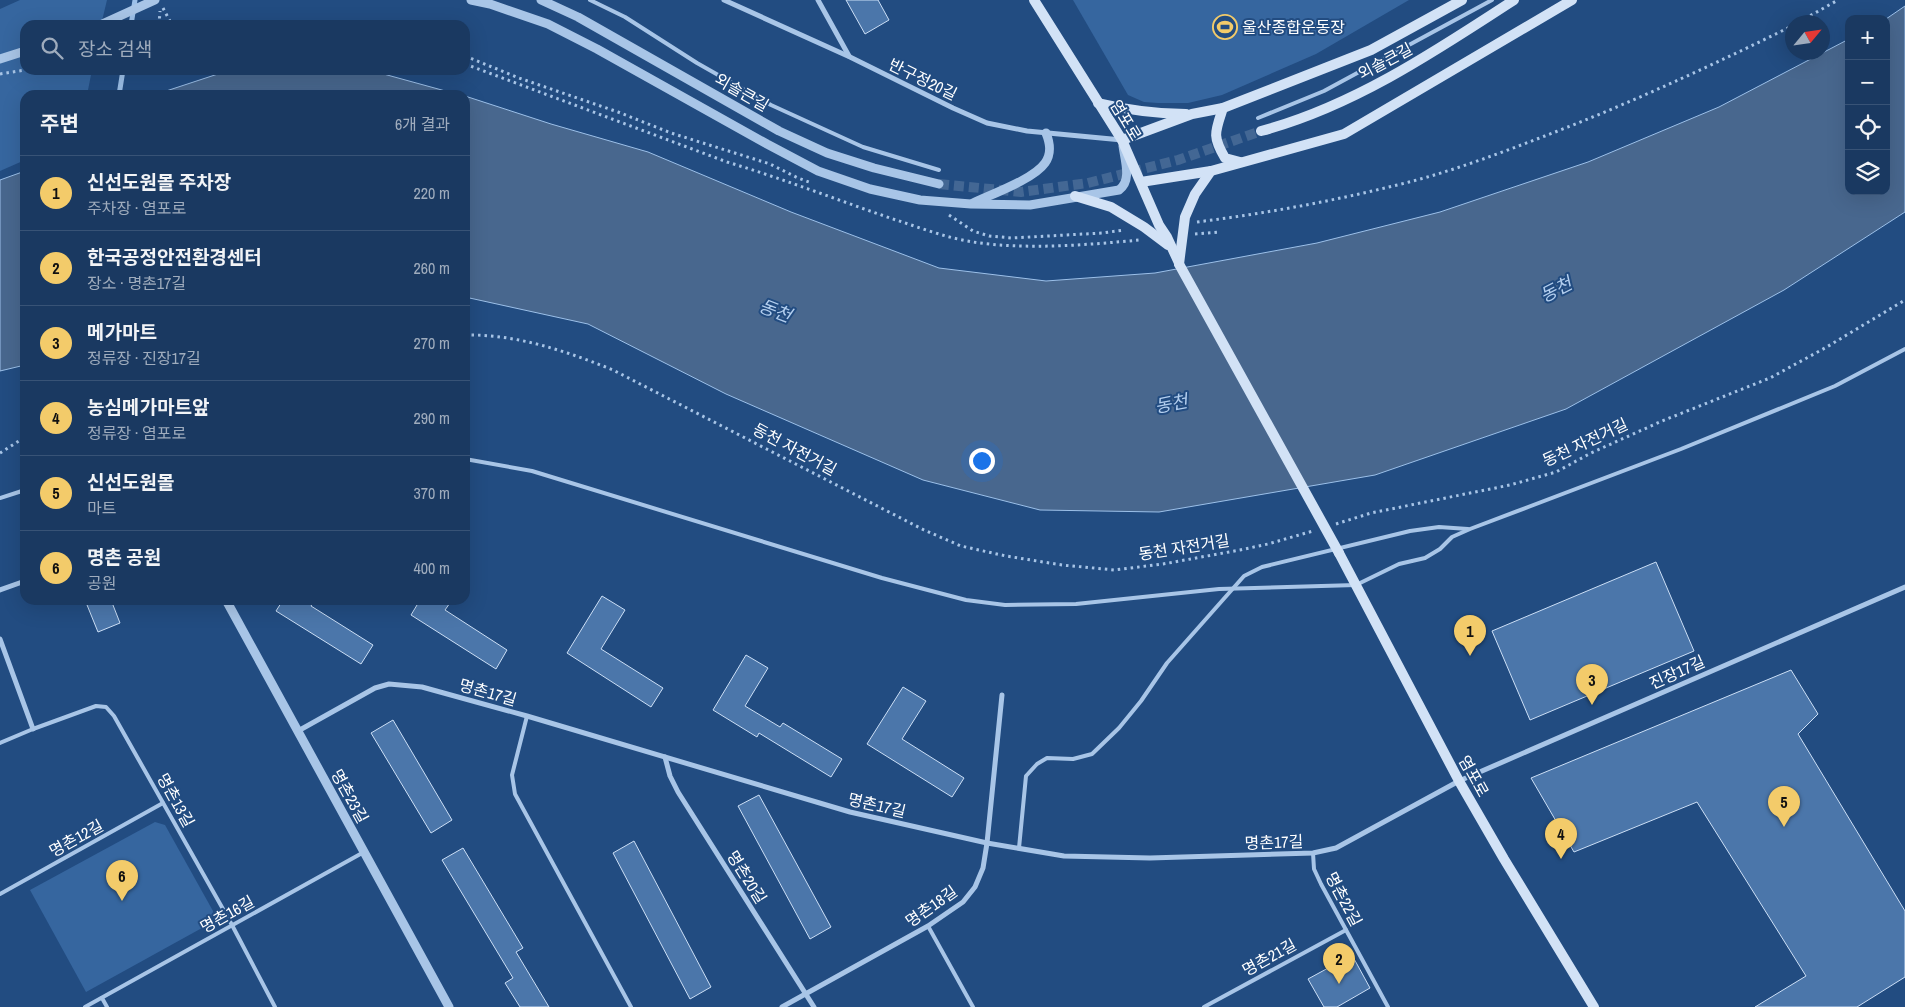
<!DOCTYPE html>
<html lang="ko">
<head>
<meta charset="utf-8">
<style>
  :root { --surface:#1a3961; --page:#27446a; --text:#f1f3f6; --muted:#9facbd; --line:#385376; --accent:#f3cb6a }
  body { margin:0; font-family:"Archivo Narrow","Noto Sans KR",sans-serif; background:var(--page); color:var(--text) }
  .controls { position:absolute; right:15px; top:15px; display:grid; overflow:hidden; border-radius:10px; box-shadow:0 5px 20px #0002 }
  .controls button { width:45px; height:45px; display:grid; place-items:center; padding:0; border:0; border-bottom:1px solid var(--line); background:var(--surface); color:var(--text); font:25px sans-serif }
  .compass { position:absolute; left:1785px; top:15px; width:45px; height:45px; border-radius:50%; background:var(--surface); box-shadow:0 5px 20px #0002; rotate:61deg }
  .you { position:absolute; left:981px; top:460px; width:18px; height:18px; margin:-12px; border:4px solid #fff; border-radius:50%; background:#1a73e8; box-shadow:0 0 0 8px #1a73e833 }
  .badge { display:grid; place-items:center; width:32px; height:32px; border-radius:50%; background:var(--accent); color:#111; font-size:16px; font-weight:700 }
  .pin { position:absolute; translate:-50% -41px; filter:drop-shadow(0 1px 2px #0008) }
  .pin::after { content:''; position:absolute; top:26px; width:18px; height:15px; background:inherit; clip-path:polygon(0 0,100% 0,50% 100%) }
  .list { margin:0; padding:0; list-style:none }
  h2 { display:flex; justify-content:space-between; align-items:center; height:65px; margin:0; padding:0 20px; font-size:21px }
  h2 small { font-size:16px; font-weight:400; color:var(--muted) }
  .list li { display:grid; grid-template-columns:32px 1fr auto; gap:15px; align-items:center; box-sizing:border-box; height:75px; padding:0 20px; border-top:1px solid var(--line) }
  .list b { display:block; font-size:19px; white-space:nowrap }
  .list p { margin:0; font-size:16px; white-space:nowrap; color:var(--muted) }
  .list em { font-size:16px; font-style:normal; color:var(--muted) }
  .icon { flex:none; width:28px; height:28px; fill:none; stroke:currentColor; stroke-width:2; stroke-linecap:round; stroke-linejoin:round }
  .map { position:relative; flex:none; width:1905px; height:1007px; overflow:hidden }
  .search { position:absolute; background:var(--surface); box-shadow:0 5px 20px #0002; left:20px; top:20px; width:450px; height:55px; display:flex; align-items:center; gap:12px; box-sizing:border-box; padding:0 18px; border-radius:15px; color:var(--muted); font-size:19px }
  .panel { position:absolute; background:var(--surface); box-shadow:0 5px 20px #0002; left:20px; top:90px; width:450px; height:515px; border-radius:15px }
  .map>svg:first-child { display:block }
  .green { fill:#36669f }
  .water { fill:#48678e; stroke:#9cc0e9 }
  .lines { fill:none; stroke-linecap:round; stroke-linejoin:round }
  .stream { stroke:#9cc0e9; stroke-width:5 }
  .building { fill:#4b76aa; stroke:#ccdff6 }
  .secondary-tunnel { stroke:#436794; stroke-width:10; stroke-dasharray:10 5; stroke-linecap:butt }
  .path { stroke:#a8c5e7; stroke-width:3; stroke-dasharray:2.5 4; stroke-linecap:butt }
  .service { stroke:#a8c5e7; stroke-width:4 }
  .minor { stroke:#a8c5e7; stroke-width:5 }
  .tertiary { stroke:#a8c5e7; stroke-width:9 }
  .secondary { stroke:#d2e2f6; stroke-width:10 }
  .secondary-bridge { stroke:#d2e2f6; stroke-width:10 }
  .labels { text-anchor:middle; stroke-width:4; stroke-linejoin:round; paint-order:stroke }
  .poi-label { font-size:16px; fill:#fff; stroke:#224c81; text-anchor:start }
  .street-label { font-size:16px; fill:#fff; stroke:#224c81 }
  .water-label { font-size:18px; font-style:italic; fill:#b4cfef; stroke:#224c81 }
</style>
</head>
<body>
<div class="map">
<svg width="1905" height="1007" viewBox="0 0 1905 1007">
  <rect width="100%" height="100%" fill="#224c81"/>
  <!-- green -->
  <g class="green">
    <polygon points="20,0 107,0 101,25 25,25 25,70 92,70 87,95 25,95 25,160 0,171 0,9"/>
    <polygon points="1073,0 1409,0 1316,54 1222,95 1188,103 1158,103 1144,102 1128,95"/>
    <polygon points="155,822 165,825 213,911 211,923 86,992 30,890"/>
  </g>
  <!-- water -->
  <g class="water">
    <polygon points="1905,6 1905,212 1784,290 1566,409 1375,475 1159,512 1040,510 923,480 726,394 588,324 465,297 465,96 551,124 648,152 791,212 939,268 1046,281 1155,273 1317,243 1440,212 1588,162 1719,107 1849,39 1849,191 1886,191 1886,19"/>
    <polygon points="230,70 369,70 460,95 154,95"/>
    <polygon points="25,171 25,365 0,371 0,180"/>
  </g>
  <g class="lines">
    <!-- stream -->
    <g class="stream">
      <polyline points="131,25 135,0"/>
      <polyline points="119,95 123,70"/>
    </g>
  </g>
  <!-- building -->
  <g class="building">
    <polygon points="846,0 878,0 889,20 865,34"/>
    <polygon points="1656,562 1694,651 1530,720 1492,631"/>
    <polygon points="602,596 625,610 601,649 663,688 651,707 567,653"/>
    <polygon points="85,600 111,600 120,623 98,632"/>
    <polygon points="283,600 315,600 311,606 373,645 361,664 276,611"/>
    <polygon points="420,600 452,600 445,610 507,650 496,669 411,615"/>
    <polygon points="746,655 768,668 745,706 780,727 783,723 842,759 831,777 759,733 757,737 713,710"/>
    <polygon points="1791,670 1818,714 1798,734 1905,911 1905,977 1857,1007 1755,1007 1806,976 1697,802 1574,852 1531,778"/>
    <polygon points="903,687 926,701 902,739 964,778 952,797 867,744"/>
    <polygon points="393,720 452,820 431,833 371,733"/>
    <polygon points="759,795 831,927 810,939 738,806"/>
    <polygon points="634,841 711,987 690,999 613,853"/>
    <polygon points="463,848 523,948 516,952 549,1007 520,1007 505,983 513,978 442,860"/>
    <polygon points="1352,955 1370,988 1337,1007 1324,1007 1308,979"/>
  </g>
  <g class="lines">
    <!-- secondary-tunnel -->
    <polyline class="secondary-tunnel" points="939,184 1021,192 1088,183 1178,160 1261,131"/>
    <!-- path -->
    <g class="path">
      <polyline points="163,8 172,25"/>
      <polyline points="1799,22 1838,0"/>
      <polyline points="159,25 160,11"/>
      <polyline points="332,25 346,23 360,25"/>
      <polyline points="465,56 519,78 618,112 671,133 770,164 798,178 809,182"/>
      <path d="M465,64L727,162C784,179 840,201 896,220C921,228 947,238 973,242C1025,250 1087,245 1139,240"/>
      <polyline points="0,74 25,70"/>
      <polyline points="949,215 973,231 989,236 1012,238 1102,233 1124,230"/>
      <path d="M1197,222C1269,213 1339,200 1409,182C1452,171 1495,155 1537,139C1624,106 1709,67 1792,26"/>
      <polyline points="1195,234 1220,232"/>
      <path d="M465,335C516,334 566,351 613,370L924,530L961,546L1006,556L1062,565L1114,570L1163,564L1240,550L1268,544L1313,531"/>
      <polyline points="0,453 25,437"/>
      <polyline points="1336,524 1371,513 1510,485 1556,472 1591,453 1662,421 1770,378 1825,348 1905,300"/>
    </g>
    <!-- service -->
    <g class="service">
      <polyline points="590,0 625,17 697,63 771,105 863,147 939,170"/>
      <polyline points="1258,118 1324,91 1492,0"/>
      <polyline points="465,459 532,471 882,578 966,600 1005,605 1076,604 1219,589 1356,585 1399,564 1425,558 1440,549 1452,537 1470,529 1681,449 1835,386 1905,349"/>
      <polyline points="0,498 25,490"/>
      <polyline points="527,716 512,775 515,794 631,1007"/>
      <polyline points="0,743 33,729 96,706 106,707 114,716 232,925 275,1007"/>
      <polyline points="1019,848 1026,776 1037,764 1047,758 1073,759 1092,754 1119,728 1141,701 1167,663 1244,576 1262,567 1410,531 1439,527 1468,529"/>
      <polyline points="1313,853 1314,869 1321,884 1388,1007"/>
      <polyline points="0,894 163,803"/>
      <polyline points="928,926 973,1007"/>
      <polyline points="102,998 107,1007"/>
      <polyline points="85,1007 364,852"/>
      <polyline points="1204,1007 1346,930"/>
    </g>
    <!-- minor -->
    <g class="minor">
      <polyline points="724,0 850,57 953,108 987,123 1027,131 1122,140"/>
      <polyline points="818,0 849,56"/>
      <polyline points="0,590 25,581"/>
      <polyline points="0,639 33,729"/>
      <polyline points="298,731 375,688 389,684 422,687 527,716 850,812 987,843 1064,856 1150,858 1313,853 1336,848 1459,781 1905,587"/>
      <polyline points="665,757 670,776 678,792 814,1007"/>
      <polyline points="782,1007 928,926 963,902 975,887 983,868 987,843 1002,695"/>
    </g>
    <!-- tertiary -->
    <g class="tertiary">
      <path d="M471,0L490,4L548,24L597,49L767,144L818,171L870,189L920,200L971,204L1030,205L1119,190C1132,181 1125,161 1123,146"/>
      <polyline points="541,0 578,17 779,131 827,153 874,168 939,184"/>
      <polyline points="100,25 155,0"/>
      <polyline points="0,59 25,51"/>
      <path d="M973,203C992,194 1034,179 1045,163C1052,153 1050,143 1046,133"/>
      <polyline points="226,600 449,1007"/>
    </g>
    <!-- secondary -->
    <g class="secondary">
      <polyline points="1034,0 1122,140 1159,225 1167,237 1179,263"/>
      <path d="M1098,103C1128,110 1156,114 1186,114"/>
      <path d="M1223,108C1215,132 1212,136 1225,158L1240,162"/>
      <path d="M1261,131C1352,107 1436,51 1514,0"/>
      <polyline points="1122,140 1192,114 1223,108 1371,50 1462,0"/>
      <polyline points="1141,182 1211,171"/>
      <polyline points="1075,196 1111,207 1144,227 1168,245"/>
      <polyline points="1179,264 1185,217 1195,194 1211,171 1344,134 1572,0"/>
      <polyline points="1339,553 1459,781 1504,859 1594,1007"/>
    </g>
    <!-- secondary-bridge -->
    <polyline class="secondary-bridge" points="1179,264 1339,553"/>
  </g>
  <!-- icons -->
  <defs>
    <symbol id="stadium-ring" viewBox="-11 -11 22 22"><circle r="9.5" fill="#224c81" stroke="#f3cb6a" stroke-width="1.5"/><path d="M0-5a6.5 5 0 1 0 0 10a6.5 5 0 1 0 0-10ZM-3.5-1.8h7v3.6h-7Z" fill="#f3cb6a"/></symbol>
  </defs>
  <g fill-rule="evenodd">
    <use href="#stadium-ring" x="1211" y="13" width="28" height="28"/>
  </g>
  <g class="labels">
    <!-- poi labels -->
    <g class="poi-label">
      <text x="1242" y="33">울산종합운동장</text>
    </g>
    <!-- street labels -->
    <g class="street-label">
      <text transform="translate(1385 61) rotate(-28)" y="6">외솔큰길</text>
      <text transform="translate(923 79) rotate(26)" y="6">반구정20길</text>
      <text transform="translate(742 92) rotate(30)" y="6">외솔큰길</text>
      <text transform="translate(1126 120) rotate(59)" y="6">염포로</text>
      <text transform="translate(1585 442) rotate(-25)" y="6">동천 자전거길</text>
      <text transform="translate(795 449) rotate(28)" y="6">동천 자전거길</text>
      <text transform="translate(1184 547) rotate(-9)" y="6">동천 자전거길</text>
      <text transform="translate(1677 672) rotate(-24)" y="6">진장17길</text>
      <text transform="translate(488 692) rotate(16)" y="6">명촌17길</text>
      <text transform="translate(1474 776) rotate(61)" y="6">염포로</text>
      <text transform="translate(350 796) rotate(61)" y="6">명촌23길</text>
      <text transform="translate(176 800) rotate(61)" y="6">명촌13길</text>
      <text transform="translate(877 805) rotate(13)" y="6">명촌17길</text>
      <text transform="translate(76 838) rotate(-29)" y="6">명촌12길</text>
      <text transform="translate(1274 842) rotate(-2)" y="6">명촌17길</text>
      <text transform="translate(747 877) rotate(58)" y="6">명촌20길</text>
      <text transform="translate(1344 899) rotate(62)" y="6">명촌22길</text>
      <text transform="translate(931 906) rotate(-35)" y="6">명촌18길</text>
      <text transform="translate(227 914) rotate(-29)" y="6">명촌16길</text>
      <text transform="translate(1269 957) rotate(-29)" y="6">명촌21길</text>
    </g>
    <!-- water labels -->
    <g class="water-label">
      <text transform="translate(1556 290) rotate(-27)" y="6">동천</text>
      <text transform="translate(775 311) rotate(21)" y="6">동천</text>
      <text transform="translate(1171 404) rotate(-11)" y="6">동천</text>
    </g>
  </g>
</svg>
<div class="controls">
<button>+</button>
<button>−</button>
<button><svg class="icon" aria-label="locate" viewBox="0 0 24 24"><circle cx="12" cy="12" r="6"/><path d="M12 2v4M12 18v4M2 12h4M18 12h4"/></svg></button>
<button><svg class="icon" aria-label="layers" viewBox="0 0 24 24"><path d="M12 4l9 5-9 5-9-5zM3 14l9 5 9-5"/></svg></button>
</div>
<svg class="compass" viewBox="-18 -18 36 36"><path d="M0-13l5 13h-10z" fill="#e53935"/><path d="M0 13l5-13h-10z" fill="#9facbd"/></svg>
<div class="you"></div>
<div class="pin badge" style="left:1470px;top:656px">1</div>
<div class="pin badge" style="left:1339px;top:984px">2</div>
<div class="pin badge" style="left:1592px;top:705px">3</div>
<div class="pin badge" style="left:1561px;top:859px">4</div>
<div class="pin badge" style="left:1784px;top:827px">5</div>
<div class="pin badge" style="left:122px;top:901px">6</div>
<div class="search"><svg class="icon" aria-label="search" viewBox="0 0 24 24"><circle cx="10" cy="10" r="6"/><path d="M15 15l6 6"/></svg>장소 검색</div>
<section class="panel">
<h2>주변<small>6개 결과</small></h2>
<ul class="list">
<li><span class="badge">1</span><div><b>신선도원몰 주차장</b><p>주차장 · 염포로</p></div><em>220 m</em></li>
<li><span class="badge">2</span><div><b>한국공정안전환경센터</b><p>장소 · 명촌17길</p></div><em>260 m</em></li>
<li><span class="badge">3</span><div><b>메가마트</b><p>정류장 · 진장17길</p></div><em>270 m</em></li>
<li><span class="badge">4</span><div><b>농심메가마트앞</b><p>정류장 · 염포로</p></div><em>290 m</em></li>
<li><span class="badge">5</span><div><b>신선도원몰</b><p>마트</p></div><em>370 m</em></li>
<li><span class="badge">6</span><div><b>명촌 공원</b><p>공원</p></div><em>400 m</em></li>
</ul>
</section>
</div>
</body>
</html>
